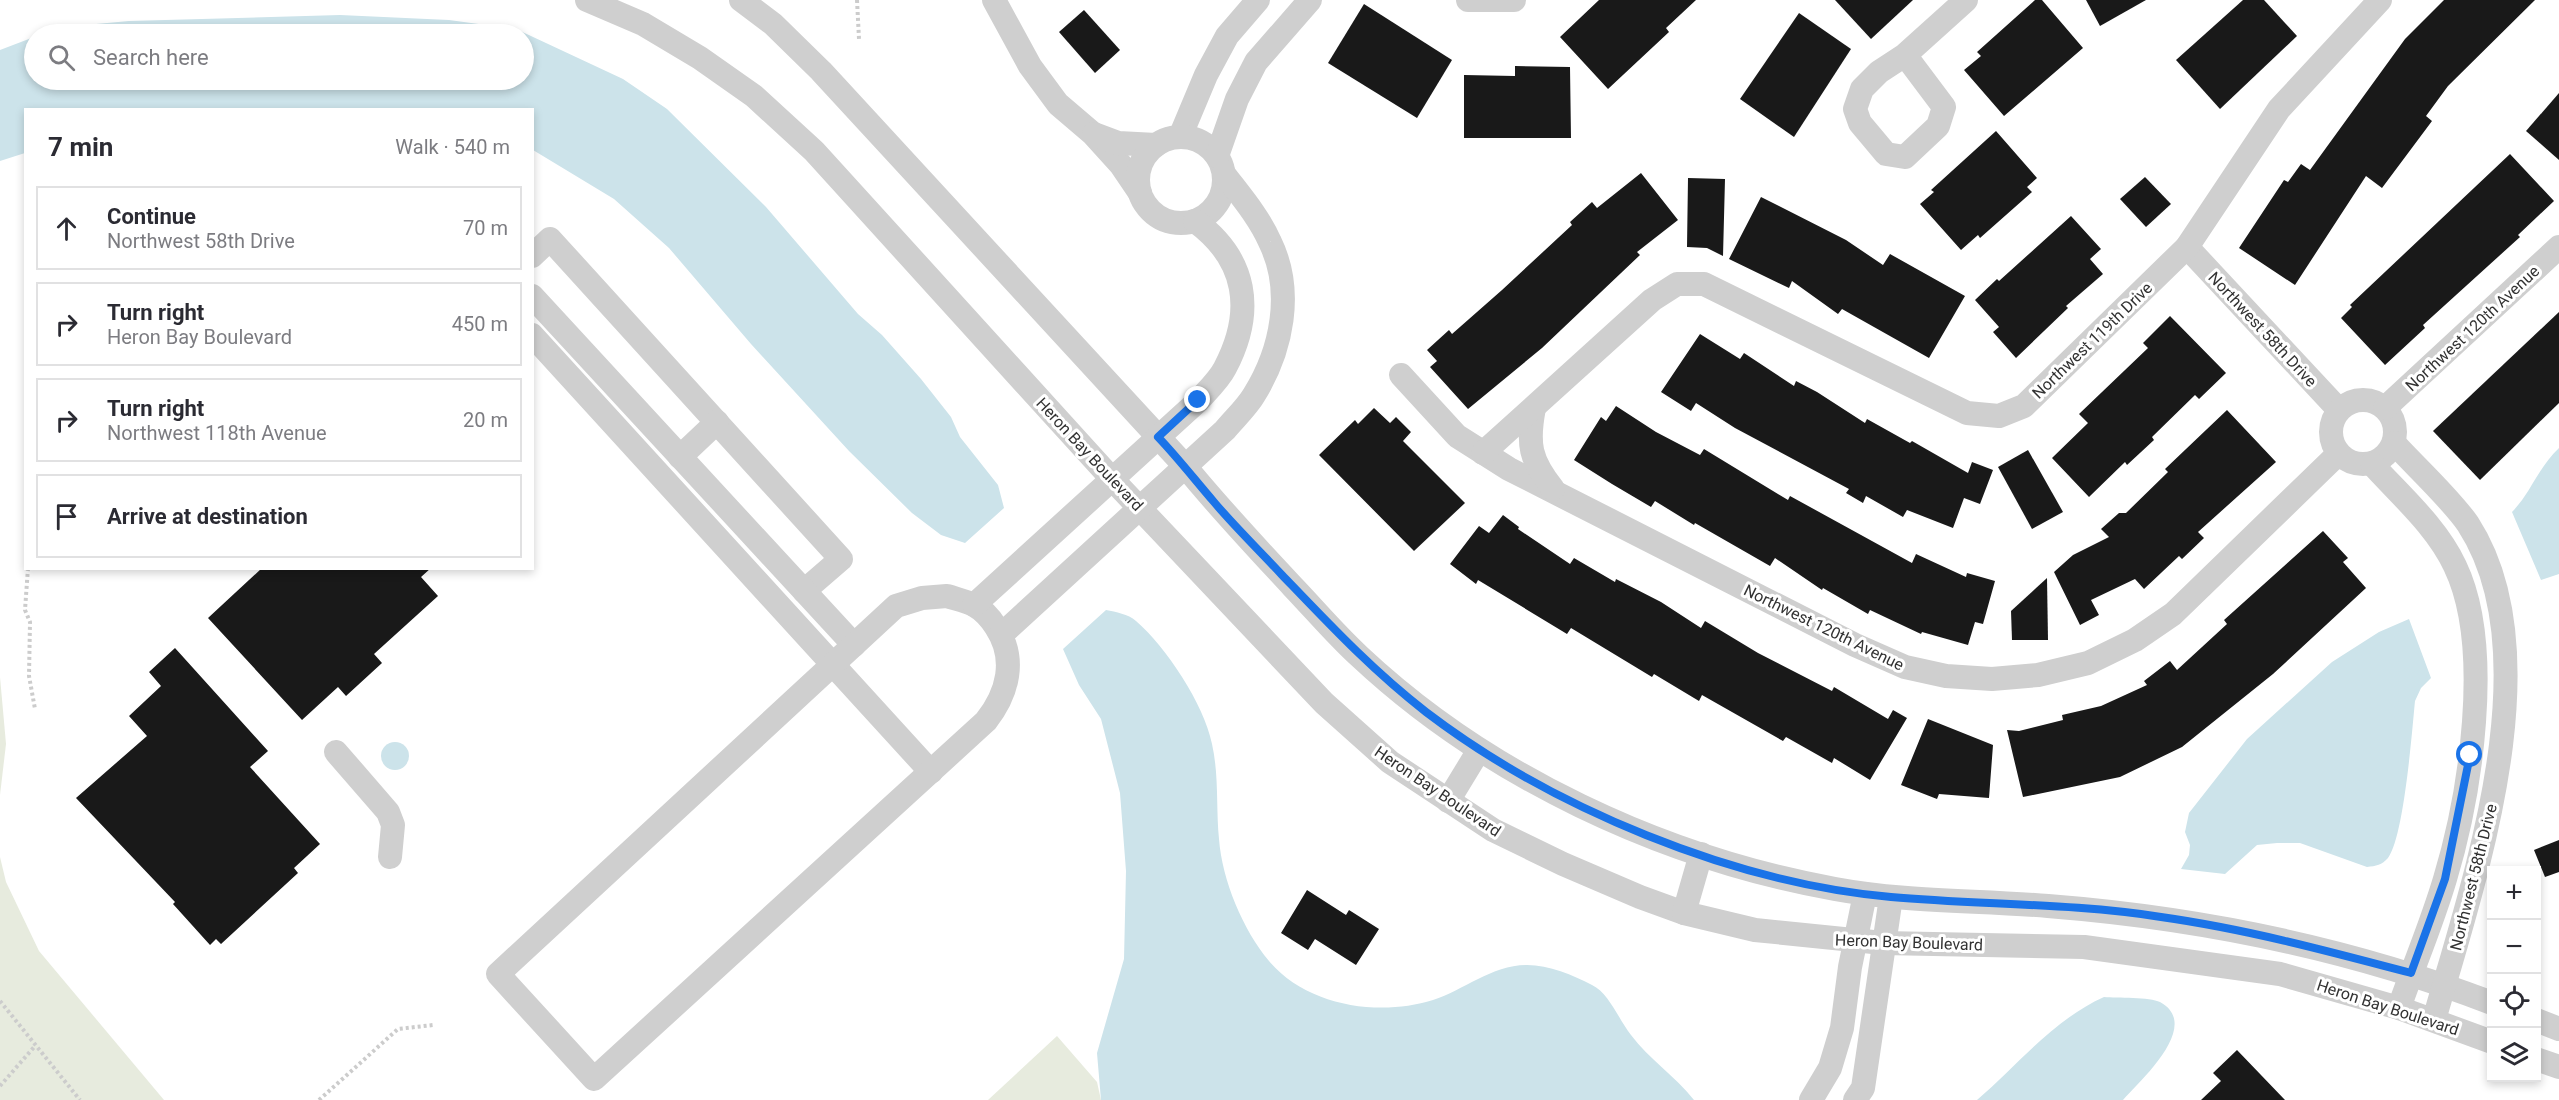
<!DOCTYPE html>
<html lang="en">
<head>
<meta charset="utf-8">
<style>
  :root { --surface:#fff; --page:#f2f2f3; --text:#2b2b33; --muted:#7c7c81; --line:#e1e1e2 }
  body { margin:0; font-family:Roboto,sans-serif; background:var(--page); color:var(--text) }
  .controls { position:absolute; right:18px; bottom:18px; display:grid; overflow:hidden; border-radius:0px; box-shadow:0 3px 9px #0003 }
  .controls button { width:54px; height:54px; display:grid; place-items:center; padding:0; border:0; border-bottom:2px solid var(--line); background:var(--surface); color:var(--text); font:30px sans-serif }
  .stop { position:absolute; width:18px; height:18px; margin:-14px; border:4px solid #1a73e8; border-radius:50%; background:#fff }
  .stop.end { background:#1a73e8; border-color:#fff; box-shadow:0 2px 6px #0008 }
  .list { margin:0; padding:0; list-style:none }
  h2 { display:flex; justify-content:space-between; align-items:center; height:78px; margin:0; padding:0 24px; font-size:26px }
  h2 small { font-size:20px; font-weight:400; color:var(--muted) }
  .list li { display:grid; grid-template-columns:39px 1fr auto; gap:18px; align-items:center; box-sizing:border-box; height:84px; margin:0 12px 12px; padding:0 12px; border:2px solid var(--line); border-radius:0px }
  .list b { display:block; font-size:22px; white-space:nowrap }
  .list p { margin:0; font-size:20px; white-space:nowrap; color:var(--muted) }
  .list em { font-size:20px; font-style:normal; color:var(--muted) }
  .icon { flex:none; width:33px; height:33px; fill:none; stroke:currentColor; stroke-width:2; stroke-linecap:round; stroke-linejoin:round }
  .map { position:relative; flex:none; width:2559px; height:1100px; overflow:hidden }
  .search { position:absolute; background:var(--surface); box-shadow:0 3px 9px #0003; left:24px; top:24px; width:510px; height:66px; display:flex; align-items:center; gap:15px; box-sizing:border-box; padding:0 21px; border-radius:33px; color:var(--muted); font-size:22px }
  .panel { position:absolute; background:var(--surface); box-shadow:0 3px 9px #0003; left:24px; top:108px; width:510px; height:462px; border-radius:0px }
  .map>svg:first-child { display:block }
  .green { fill:#e7ebde }
  .water { fill:#cce3ea }
  .building { fill:#191919 }
  .lines { fill:none; stroke-linecap:round; stroke-linejoin:round }
  .path { stroke:#ccc; stroke-width:4; stroke-dasharray:3 3; stroke-linecap:butt }
  .minor { stroke:#cfcfcf; stroke-width:24 }
  .route { stroke:#1a73e8; stroke-width:8 }
  .labels { text-anchor:middle; stroke-width:6; stroke-linejoin:round; paint-order:stroke }
  .street-label { font-size:16px; fill:#323232; stroke:#fff }
</style>
</head>
<body>
<div class="map">
<svg width="2559" height="1100" viewBox="0 0 2559 1100">
  <rect width="100%" height="100%" fill="#fff"/>
  <!-- green -->
  <g class="green">
    <polygon points="0,677 6,744 0,795"/>
    <polygon points="0,857 6,882 39,951 164,1100 0,1100"/>
    <polygon points="1057,1036 1097,1082 1101,1100 988,1100"/>
  </g>
  <!-- water -->
  <g class="water">
    <polygon points="340,15 449,20 516,29 623,79 667,109 766,207 858,314 882,335 921,379 951,417 960,437 998,485 1004,508 965,543 941,535 912,513 849,451 751,344 669,248 614,199 533,150 532,110 26,110 25,153 0,161 0,50 34,37 34,80 524,80 524,34 44,34 74,26 129,21"/>
    <path d="M2559,448V574L2541,580L2512,512C2531,493 2537,469 2559,448Z"/>
    <path d="M1106,610C1116,612 1128,614 1136,621C1166,647 1204,704 1212,744C1219,775 1216,808 1219,839C1222,880 1243,930 1269,961C1307,1006 1379,1017 1433,1000C1464,990 1492,965 1527,965C1549,965 1573,975 1592,985C1609,993 1619,1020 1631,1035C1649,1059 1675,1076 1694,1100H1101L1097,1053L1124,959L1126,871L1120,793L1101,719L1079,685L1063,649Z"/>
    <path d="M2409,619L2431,678L2421,688L2415,701C2412,731 2404,837 2388,858C2382,865 2376,866 2367,867L2300,843H2277L2257,845L2225,874L2181,869L2189,855L2190,845L2185,832L2189,813L2247,739L2332,662L2379,632Z"/>
    <circle cx="395" cy="756" r="14"/>
    <path d="M2104,997C2117,998 2150,997 2160,1002C2202,1025 2142,1079 2123,1100H1977C2019,1064 2053,1020 2104,997Z"/>
  </g>
  <!-- building -->
  <g class="building">
    <polygon points="1599,0 1696,0 1666,28 1669,32 1608,89 1560,37"/>
    <polygon points="1835,0 1913,0 1871,39"/>
    <polygon points="2035,0 2042,0 2083,48 2004,116 1964,70 1981,56 1977,52"/>
    <polygon points="2086,0 2146,0 2100,26"/>
    <polygon points="2243,0 2264,0 2297,36 2220,109 2176,60"/>
    <polygon points="2444,0 2535,0 2448,86 2426,116 2432,121 2382,188 2366,176 2295,285 2239,248 2284,180 2288,182 2301,164 2310,170 2405,39"/>
    <polygon points="1364,4 1452,60 1417,118 1328,63"/>
    <polygon points="1084,10 1120,50 1095,73 1059,32"/>
    <polygon points="1799,13 1851,49 1794,137 1740,99"/>
    <polygon points="1515,66 1570,67 1571,138 1464,138 1464,75 1515,76"/>
    <polygon points="2559,93 2559,160 2526,131"/>
    <polygon points="1996,131 2037,178 2027,187 2032,192 1980,238 1978,235 1961,250 1920,204 1934,192 1931,190"/>
    <polygon points="2510,154 2554,201 2518,235 2520,237 2423,325 2425,328 2385,365 2341,318 2352,307 2350,305"/>
    <polygon points="1641,173 1678,220 1637,252 1640,255 1542,348 1468,409 1430,367 1437,361 1427,350 1449,330 1452,334 1502,290 1572,225 1570,222 1592,202 1597,208"/>
    <polygon points="2145,177 2171,204 2146,227 2120,199"/>
    <polygon points="1688,178 1725,179 1723,256 1707,248 1687,247"/>
    <polygon points="1761,197 1846,240 1883,265 1890,254 1965,296 1929,358 1842,309 1838,314 1792,281 1789,288 1729,259"/>
    <polygon points="2071,216 2101,249 2090,259 2103,274 2066,306 2068,308 2016,358 1993,332 1999,327 1975,300 1997,279 1999,281"/>
    <polygon points="2559,312 2559,403 2480,480 2433,431"/>
    <polygon points="2170,316 2226,373 2199,399 2195,395 2152,437 2154,440 2127,465 2125,462 2089,497 2052,458 2088,423 2079,414 2148,348 2143,343"/>
    <polygon points="1700,334 1740,359 1744,353 1794,386 1796,381 1817,392 1865,423 1867,419 1910,443 1912,441 1968,473 1972,462 1993,470 1980,504 1964,498 1953,528 1907,510 1903,517 1866,496 1863,503 1846,493 1849,489 1735,428 1696,403 1691,411 1661,392"/>
    <polygon points="1616,406 1656,432 1700,455 1704,449 1788,500 1790,496 1912,563 1916,554 1966,577 1967,573 1995,581 1983,624 1975,622 1968,645 1922,632 1921,634 1870,610 1868,614 1823,588 1822,590 1775,558 1770,566 1695,523 1694,525 1655,501 1651,507 1612,484 1574,460 1601,417 1606,421"/>
    <polygon points="1374,408 1390,423 1396,417 1411,432 1403,441 1465,503 1414,551 1319,455 1355,420 1358,424"/>
    <polygon points="2227,410 2276,462 2198,532 2204,538 2182,559 2179,556 2144,589 2135,579 2091,600 2099,615 2080,625 2054,572 2073,555 2109,537 2101,529 2119,513 2126,513 2168,472 2165,469"/>
    <polygon points="2028,450 2063,512 2032,529 1998,467"/>
    <polygon points="1503,515 1519,527 1518,529 1570,564 1574,558 1615,582 1616,579 1661,602 1701,628 1705,621 1758,653 1832,691 1834,687 1888,719 1893,710 1907,718 1870,780 1834,758 1832,763 1786,737 1783,741 1702,695 1699,701 1654,674 1652,677 1571,628 1567,634 1478,580 1476,584 1450,564 1479,526 1489,533"/>
    <polygon points="2323,531 2348,558 2343,562 2366,588 2273,674 2182,747 2120,777 2023,797 2007,730 2019,731 2063,720 2062,715 2101,706 2147,685 2144,681 2170,661 2177,670 2227,624 2224,620"/>
    <polygon points="262,568 431,568 421,577 438,596 374,654 382,663 346,696 338,687 302,720 208,618"/>
    <polygon points="2047,578 2048,640 2012,640 2011,611"/>
    <polygon points="175,648 268,751 250,767 320,844 294,868 298,873 221,944 216,939 210,945 173,904 175,902 76,798 147,736 129,716 161,686 149,672"/>
    <polygon points="1928,719 1993,745 1989,798 1939,794 1937,799 1901,785"/>
    <polygon points="2559,840 2559,872 2545,877 2534,850"/>
    <polygon points="1307,890 1346,915 1349,910 1379,929 1356,965 1315,939 1308,950 1281,933"/>
    <polygon points="2237,1050 2285,1100 2201,1100 2221,1081 2213,1073"/>
  </g>
  <g class="lines">
    <!-- path -->
    <g class="path">
      <polyline points="857,0 859,39"/>
      <polyline points="28,568 25,610 30,622 29,676 35,709"/>
      <polyline points="0,1001 80,1100"/>
      <polyline points="0,1086 35,1046"/>
      <polyline points="319,1100 398,1029 433,1025"/>
    </g>
    <!-- minor -->
    <g class="minor">
      <polyline points="587,0 643,24 700,58 754,96 814,151 1112,479 1324,703 1390,762 1493,830 1563,864 1640,897 1684,913 1755,930 1883,943 2084,947 2280,974 2399,1008 2492,1042"/>
      <path d="M741,0L773,24L821,71L1185,466C1219,508 1256,547 1293,587C1315,610 1336,635 1359,656C1487,776 1663,858 1835,889C1905,902 1977,900 2048,906C2200,918 2349,948 2492,1003"/>
      <polyline points="994,0 1030,66 1058,104 1092,133 1121,165 1140,193"/>
      <polyline points="1468,0 1514,0"/>
      <polyline points="1905,55 1944,107 1938,126 1905,157 1886,154 1860,123 1855,109 1862,89 1879,72 1905,55 1966,0"/>
      <polyline points="1094,134 1118,143 1156,145"/>
      <polyline points="1180,137 1206,75 1227,36 1258,0"/>
      <circle cx="1181" cy="180" r="43"/>
      <polyline points="1217,156 1237,99 1256,62 1310,0"/>
      <polyline points="2187,247 2339,410"/>
      <polyline points="532,256 550,239 841,559 804,591"/>
      <polyline points="532,296 854,645"/>
      <polyline points="532,335 931,772"/>
      <polyline points="1401,375 1457,436 1509,469 1855,645 1905,667 1946,676 1992,679 2038,675 2088,663 2135,640 2173,614 2338,454"/>
      <circle cx="2363" cy="432" r="32"/>
      <path d="M1534,408C1527,444 1530,460 1553,489"/>
      <polyline points="2385,408 2559,247"/>
      <path d="M2394,443C2415,466 2451,499 2468,524C2553,655 2473,883 2434,1020"/>
      <polyline points="1483,453 1652,300 1677,284 1704,284 1967,413 1999,416 2024,406 2187,247 2279,109 2380,0"/>
      <polyline points="680,457 717,422"/>
      <path d="M2372,464C2401,496 2437,527 2455,566C2494,647 2470,796 2445,879C2432,923 2414,965 2399,1008"/>
      <path d="M947,596C956,599 966,601 974,605C983,610 991,619 996,627C1017,659 1008,693 986,721L594,1079L498,974L896,606L922,598Z"/>
      <path d="M974,605L1198,401C1207,391 1219,380 1225,368C1255,311 1247,259 1195,221"/>
      <path d="M1001,635L1225,430C1235,418 1247,407 1254,395C1282,350 1294,291 1270,242C1259,217 1240,195 1224,174"/>
      <polyline points="336,752 388,812 393,825 390,857"/>
      <polyline points="1448,801 1479,750"/>
      <polyline points="1684,913 1701,854"/>
      <polyline points="2536,1020 2559,1029"/>
      <polyline points="2536,1059 2559,1067"/>
      <polyline points="1811,1100 1830,1068 1842,1028 1850,967 1865,894"/>
      <polyline points="1855,1100 1863,1088 1891,897"/>
    </g>
  </g>
  <g class="lines">
    <!-- route -->
    <path class="route" d="M1198,400L1158,437C1178,458 1195,480 1214,502C1235,527 1259,550 1282,575C1329,624 1372,670 1426,712C1552,808 1733,883 1891,897C1981,905 2072,903 2161,917C2246,929 2328,951 2411,973L2445,879L2470,755"/>
  </g>
  <g class="labels">
    <!-- street labels -->
    <g class="street-label">
      <text transform="translate(2472 328) rotate(-43)" y="6">Northwest 120th Avenue</text>
      <text transform="translate(2263 329) rotate(47)" y="6">Northwest 58th Drive</text>
      <text transform="translate(2092 340) rotate(-44)" y="6">Northwest 119th Drive</text>
      <text transform="translate(1090 454) rotate(47)" y="6">Heron Bay Boulevard</text>
      <text transform="translate(1824 627) rotate(26)" y="6">Northwest 120th Avenue</text>
      <text transform="translate(1438 791) rotate(34)" y="6">Heron Bay Boulevard</text>
      <text transform="translate(2473 877) rotate(-76)" y="6">Northwest 58th Drive</text>
      <text transform="translate(1909 942) rotate(2)" y="6">Heron Bay Boulevard</text>
      <text transform="translate(2388 1007) rotate(18)" y="6">Heron Bay Boulevard</text>
    </g>
  </g>
</svg>
<div class="controls">
<button>+</button>
<button>−</button>
<button><svg class="icon" aria-label="locate" viewBox="0 0 24 24"><circle cx="12" cy="12" r="6"/><path d="M12 2v4M12 18v4M2 12h4M18 12h4"/></svg></button>
<button><svg class="icon" aria-label="layers" viewBox="0 0 24 24"><path d="M12 4l9 5-9 5-9-5zM3 14l9 5 9-5"/></svg></button>
</div>
<div class="stop" style="left:2470px;top:755px"></div>
<div class="stop end" style="left:1198px;top:400px"></div>
<div class="search"><svg class="icon" aria-label="search" viewBox="0 0 24 24"><circle cx="10" cy="10" r="6"/><path d="M15 15l6 6"/></svg>Search here</div>
<section class="panel">
<h2>7 min<small>Walk · 540 m</small></h2>
<ul class="list">
<li><svg class="icon" aria-label="ahead" viewBox="0 0 24 24"><path d="M12 20V5M6 11l6-6 6 6"/></svg><div><b>Continue</b><p>Northwest 58th Drive</p></div><em>70 m</em></li>
<li><svg class="icon" aria-label="right" viewBox="0 0 24 24"><path d="M7 20v-9h11M14 6l5 5-5 5"/></svg><div><b>Turn right</b><p>Heron Bay Boulevard</p></div><em>450 m</em></li>
<li><svg class="icon" aria-label="right" viewBox="0 0 24 24"><path d="M7 20v-9h11M14 6l5 5-5 5"/></svg><div><b>Turn right</b><p>Northwest 118th Avenue</p></div><em>20 m</em></li>
<li><svg class="icon" aria-label="arrive" viewBox="0 0 24 24"><path d="M6 21V4h12l-3 4 3 4H6"/></svg><div><b>Arrive at destination</b></div></li>
</ul>
</section>
</div>
</body>
</html>
